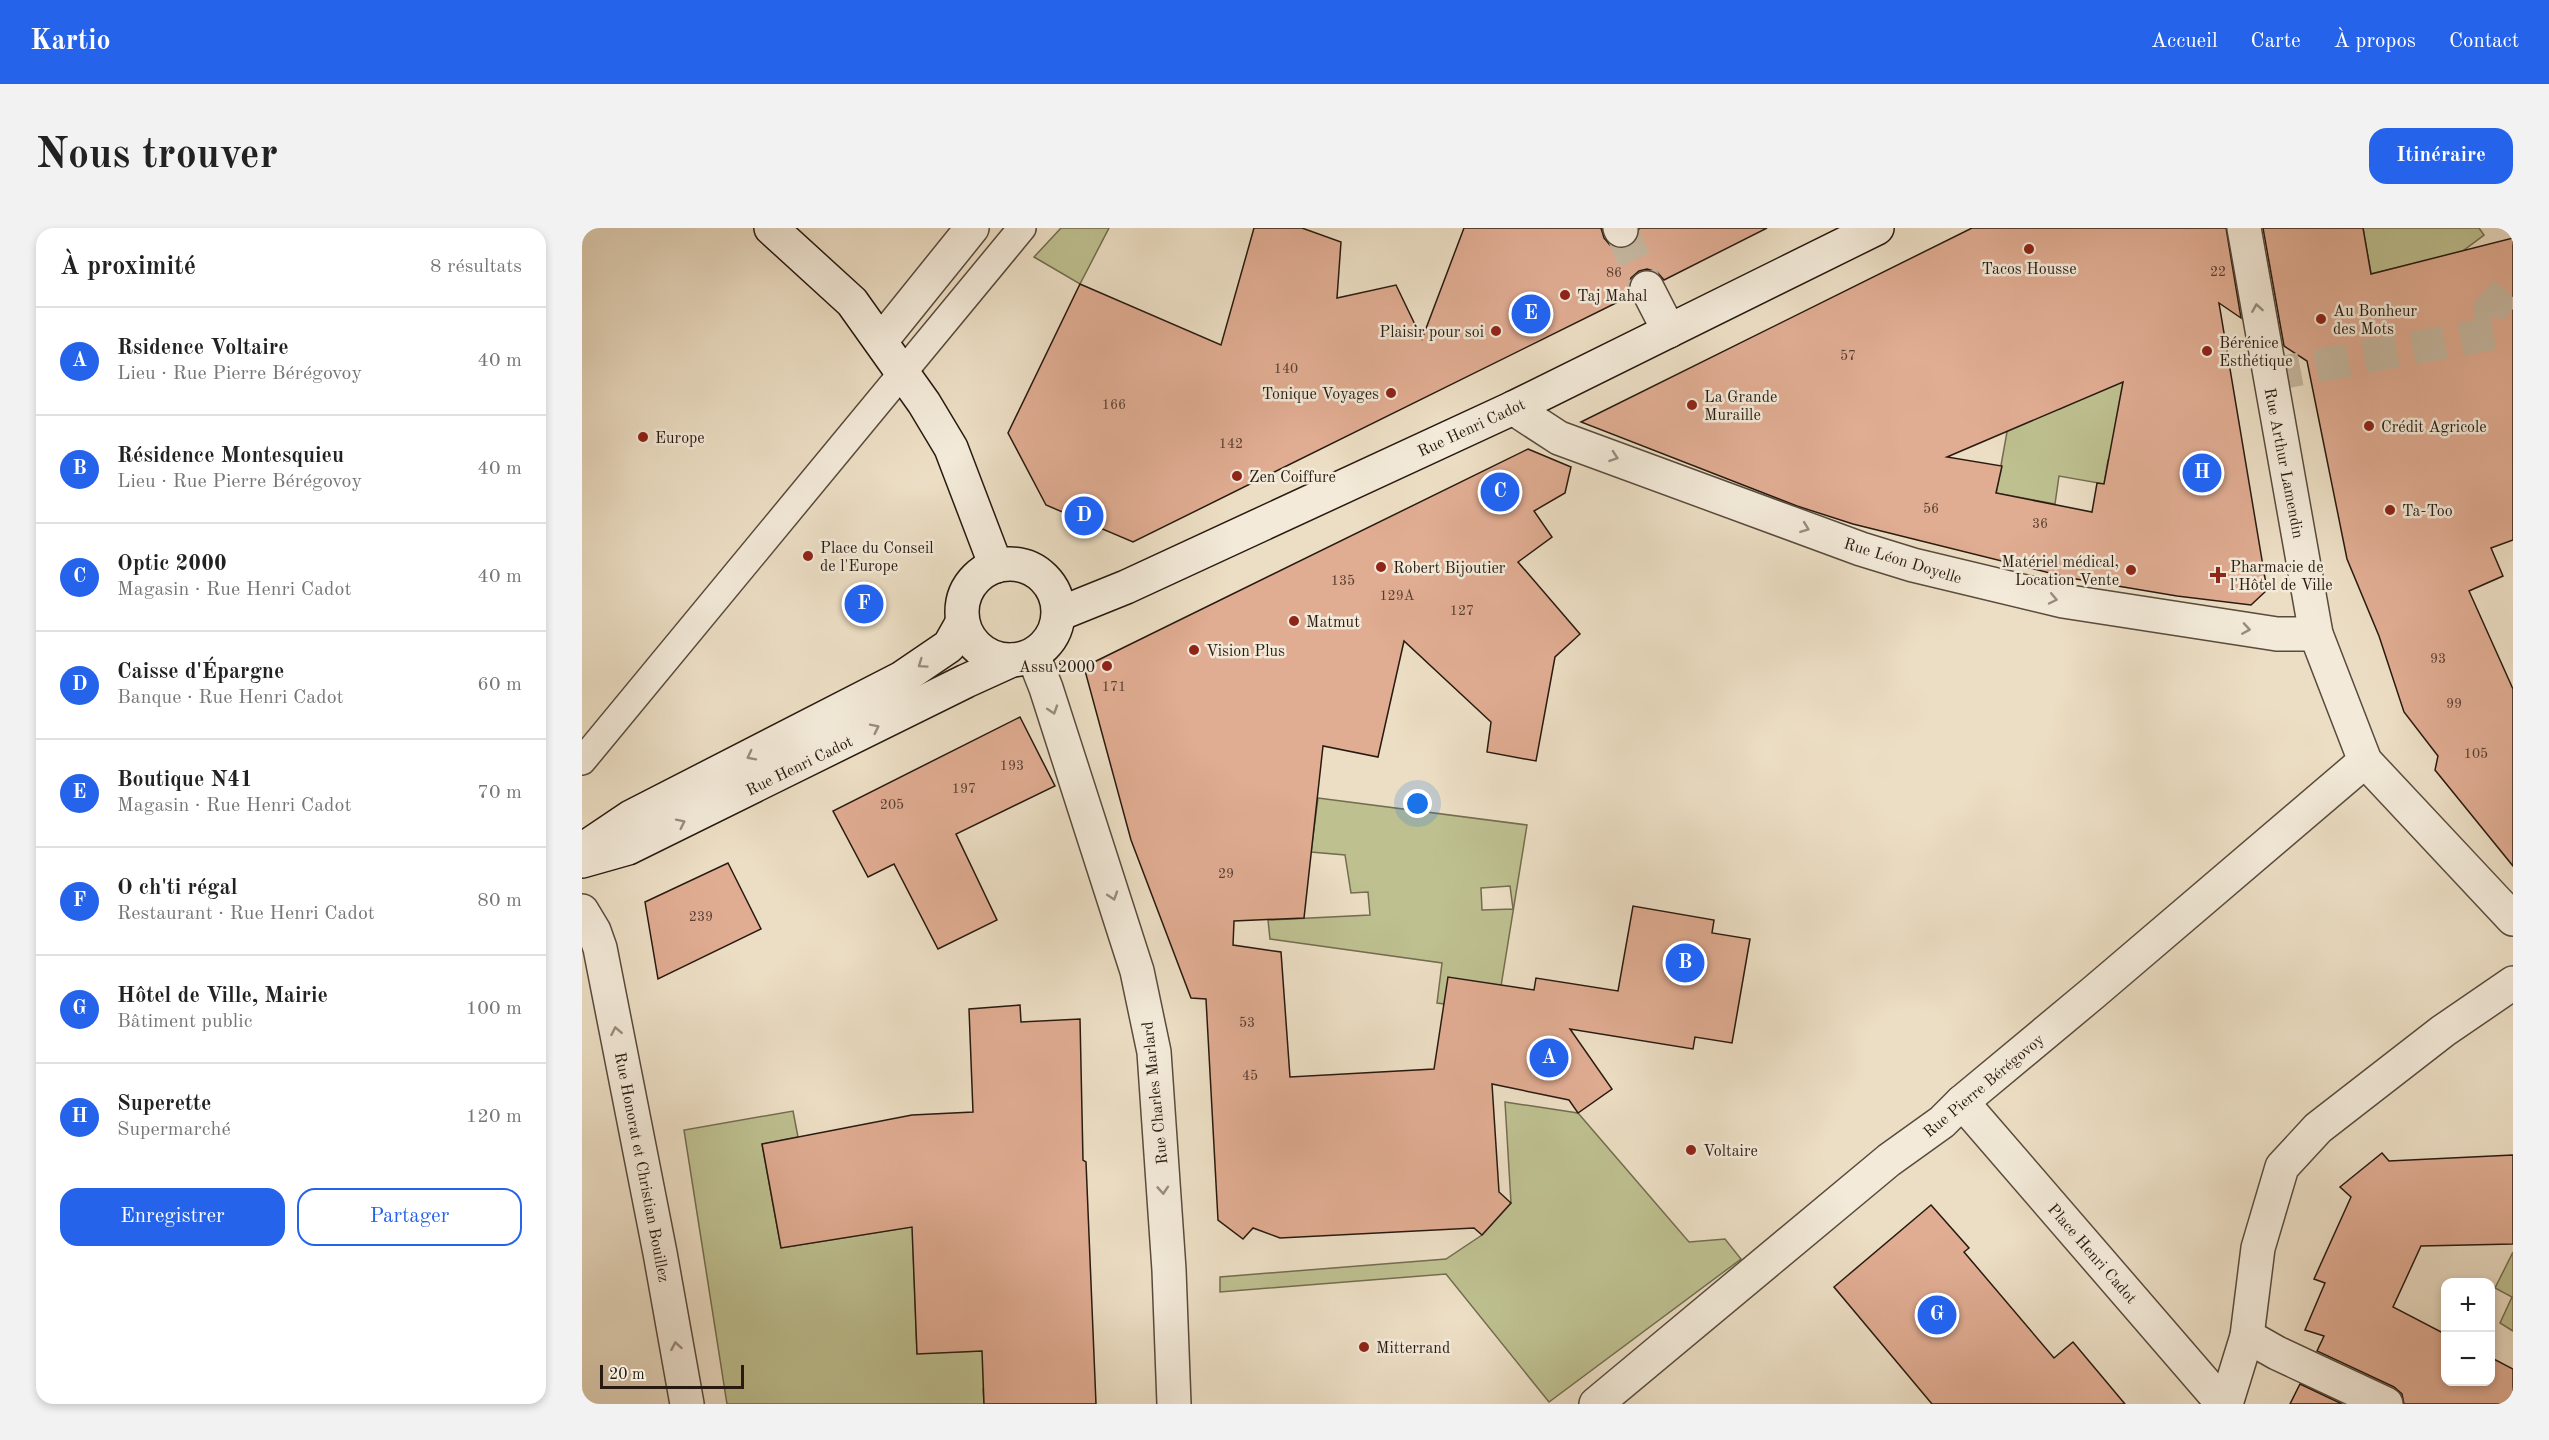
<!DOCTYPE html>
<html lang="fr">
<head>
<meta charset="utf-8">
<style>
  :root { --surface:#fff; --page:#f2f2f2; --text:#222; --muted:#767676; --line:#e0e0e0; --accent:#2563eb }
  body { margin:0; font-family:"Old Standard TT",serif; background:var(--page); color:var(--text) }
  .controls { position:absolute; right:18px; bottom:18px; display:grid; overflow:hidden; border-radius:12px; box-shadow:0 3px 9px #0003 }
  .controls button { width:54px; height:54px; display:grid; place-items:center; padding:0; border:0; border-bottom:2px solid var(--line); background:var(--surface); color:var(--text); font:30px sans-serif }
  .scale { position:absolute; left:18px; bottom:15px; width:144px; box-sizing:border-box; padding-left:6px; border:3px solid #281a10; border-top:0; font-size:16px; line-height:21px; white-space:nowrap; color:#281a10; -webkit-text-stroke:4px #f3ead9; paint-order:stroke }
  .you { position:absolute; left:836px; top:576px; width:21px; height:21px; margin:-15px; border:4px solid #fff; border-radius:50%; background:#1a73e8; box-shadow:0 0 0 9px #1a73e833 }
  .badge { display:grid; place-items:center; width:39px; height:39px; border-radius:50%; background:var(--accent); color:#fff; font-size:20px; font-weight:700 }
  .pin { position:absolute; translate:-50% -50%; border:3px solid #fff; box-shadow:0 2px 6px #0006 }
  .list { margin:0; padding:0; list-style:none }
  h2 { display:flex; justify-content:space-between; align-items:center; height:78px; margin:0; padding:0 24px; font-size:26px }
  h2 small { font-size:20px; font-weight:400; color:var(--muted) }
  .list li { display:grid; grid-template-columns:39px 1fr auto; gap:18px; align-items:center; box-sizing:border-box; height:108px; padding:0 24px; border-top:2px solid var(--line) }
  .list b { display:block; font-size:22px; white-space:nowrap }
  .list p { margin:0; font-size:20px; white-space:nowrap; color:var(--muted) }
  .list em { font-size:20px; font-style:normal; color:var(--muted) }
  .actions { display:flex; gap:12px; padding:18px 24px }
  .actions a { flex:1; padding:14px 0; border:2px solid var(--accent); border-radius:18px; text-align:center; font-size:21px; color:var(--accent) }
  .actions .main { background:var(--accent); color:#fff }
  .map { position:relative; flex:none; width:1931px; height:1176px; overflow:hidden; border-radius:18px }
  header { display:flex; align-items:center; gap:36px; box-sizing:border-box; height:84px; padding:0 30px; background:var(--accent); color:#fff }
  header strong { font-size:28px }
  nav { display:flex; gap:33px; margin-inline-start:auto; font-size:21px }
  .intro { display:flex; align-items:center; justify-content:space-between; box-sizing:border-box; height:144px; padding:0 36px }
  h1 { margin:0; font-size:42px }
  .button { padding:15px 27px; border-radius:18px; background:var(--accent); color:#fff; font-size:21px; font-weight:700 }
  main { display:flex; gap:36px; padding:0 36px }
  aside { flex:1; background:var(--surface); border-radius:18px; box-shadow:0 3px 9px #0003 }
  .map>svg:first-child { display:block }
  .green { fill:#bec090; stroke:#736d50; stroke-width:1.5; fill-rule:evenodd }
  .building { fill:#e0ac92; stroke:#281a10; stroke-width:1.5; fill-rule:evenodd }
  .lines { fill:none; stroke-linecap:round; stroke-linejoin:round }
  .pedestrian-tunnel { stroke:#c5b7a0; stroke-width:33; stroke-dasharray:33 16; stroke-linecap:butt }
  .service-casing { stroke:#594b3d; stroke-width:30 }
  .pedestrian-casing { stroke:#594b3d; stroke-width:36 }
  .minor-casing { stroke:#594b3d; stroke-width:36 }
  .tertiary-casing { stroke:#594b3d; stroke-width:36 }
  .secondary-casing { stroke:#281a10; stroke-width:36 }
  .service { stroke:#f3ead9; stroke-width:27 }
  .pedestrian { stroke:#f3ead9; stroke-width:33 }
  .minor { stroke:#f3ead9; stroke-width:33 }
  .tertiary { stroke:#f3ead9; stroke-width:33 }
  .secondary { stroke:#f3ead9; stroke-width:33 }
  .oneway { stroke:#988c7f }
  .poi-dot { fill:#8f2418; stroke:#f3ead9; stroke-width:2 }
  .labels { text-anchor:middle; stroke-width:5; stroke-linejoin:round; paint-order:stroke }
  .number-label { font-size:14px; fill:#563e30 }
  .poi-label { font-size:16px; fill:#281a10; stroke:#f3ead9; text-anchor:start }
  .street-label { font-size:16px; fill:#281a10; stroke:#f3ead9 }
</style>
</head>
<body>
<header>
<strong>Kartio</strong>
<nav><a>Accueil</a><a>Carte</a><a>À propos</a><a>Contact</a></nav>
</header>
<div class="intro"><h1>Nous trouver</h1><a class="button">Itinéraire</a></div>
<main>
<aside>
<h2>À proximité<small>8 résultats</small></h2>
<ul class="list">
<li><span class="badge">A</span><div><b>Rsidence Voltaire</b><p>Lieu · Rue Pierre Bérégovoy</p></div><em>40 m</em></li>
<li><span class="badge">B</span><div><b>Résidence Montesquieu</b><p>Lieu · Rue Pierre Bérégovoy</p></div><em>40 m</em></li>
<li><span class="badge">C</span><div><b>Optic 2000</b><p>Magasin · Rue Henri Cadot</p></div><em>40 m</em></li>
<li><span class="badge">D</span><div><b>Caisse d'Épargne</b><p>Banque · Rue Henri Cadot</p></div><em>60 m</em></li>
<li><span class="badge">E</span><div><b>Boutique N41</b><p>Magasin · Rue Henri Cadot</p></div><em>70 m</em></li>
<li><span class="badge">F</span><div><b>O ch'ti régal</b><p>Restaurant · Rue Henri Cadot</p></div><em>80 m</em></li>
<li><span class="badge">G</span><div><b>Hôtel de Ville, Mairie</b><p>Bâtiment public</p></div><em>100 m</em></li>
<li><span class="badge">H</span><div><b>Superette</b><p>Supermarché</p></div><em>120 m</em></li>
</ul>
<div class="actions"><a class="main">Enregistrer</a><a>Partager</a></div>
</aside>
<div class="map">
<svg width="1931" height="1176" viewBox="0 0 1931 1176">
  <rect width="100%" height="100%" fill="#ecdec4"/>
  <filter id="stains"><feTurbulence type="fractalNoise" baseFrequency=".00333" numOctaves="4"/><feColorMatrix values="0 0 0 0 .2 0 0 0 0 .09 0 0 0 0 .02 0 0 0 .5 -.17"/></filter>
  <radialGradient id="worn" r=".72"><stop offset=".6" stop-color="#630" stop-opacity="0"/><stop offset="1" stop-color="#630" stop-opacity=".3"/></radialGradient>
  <!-- green -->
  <g class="green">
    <polygon points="479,0 527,0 498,56 452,29"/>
    <polygon points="1781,0 1897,0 1902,7 1878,25 1789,46"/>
    <polygon points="1494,152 1581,155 1549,235 1526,232 1522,256 1477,248 1473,276 1414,265 1425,204 1413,175 1478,181 1491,175"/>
    <path d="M736,570L945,597L915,783L855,775L860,735L688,711L686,692L788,687L786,664L769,665L763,627L729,624ZM928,658L931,681L900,682L899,660Z"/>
    <polygon points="923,874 996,885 1107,1014 1143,1011 1159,1031 967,1174 864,1046 638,1064 638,1049 864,1031 900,1007 929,975"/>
    <polygon points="211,883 216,909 180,916 199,1020 334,998 331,1016 335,1125 401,1123 423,1159 401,1161 402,1176 145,1176 102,902"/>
    <polygon points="1931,1024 1931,1103 1918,1095 1930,1069 1913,1060"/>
  </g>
  <!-- building -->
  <g class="building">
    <polygon points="672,0 720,0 759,14 755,70 814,57 840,111 882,0 1019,0 1022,10 1028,17 1038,21 1047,19 1054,13 1057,0 1185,0 1082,52 1075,44 1065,41 1057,43 1049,50 1046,60 1048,68 551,314 464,277 426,205 498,56 639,117"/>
    <path d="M1390,0H1644L1659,90L1637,75L1685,362L1669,377L1595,368L1488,350L1271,296L1215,278L999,194ZM1541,154L1522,256L1515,255L1510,284L1414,265L1420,238L1365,229Z"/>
    <polygon points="1681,0 1781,0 1789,46 1931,10 1931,312 1909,320 1921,348 1887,363 1931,461 1931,638 1853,542 1856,528 1822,484 1797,408 1765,331 1725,133 1702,118"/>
    <polygon points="946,221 989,239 983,265 952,283 970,309 936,334 998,406 973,429 954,533 905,524 909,494 822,413 796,529 741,518 722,690 652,693 651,717 699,724 708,849 852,841 866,749 952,762 954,750 1036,763 1051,678 1132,692 1130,705 1168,711 1150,815 1113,809 1111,821 988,801 1030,861 996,885 987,872 910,856 917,964 929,975 900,1007 892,1000 698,1010 671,1000 661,1011 636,992 624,771 609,770 549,612 502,439"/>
    <polygon points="438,489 473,558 374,606 415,692 356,721 312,636 286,649 251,583"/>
    <polygon points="146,635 179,701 76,751 63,674"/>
    <polygon points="438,777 439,794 498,791 501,932 504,934 514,1176 402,1176 400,1123 335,1126 330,999 199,1020 180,916 330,887 391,884 387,781"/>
    <polygon points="1800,925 1807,933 1931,927 1931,1016 1839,1018 1811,1079 1863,1106 1863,1154 1908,1154 1908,1129 1931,1141 1931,1176 1822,1176 1820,1166 1812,1159 1735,1123 1742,1108 1723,1102 1743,1055 1732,1051 1769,969 1758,959"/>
    <polygon points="1349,977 1387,1020 1382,1024 1472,1130 1491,1114 1543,1176 1350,1176 1252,1059"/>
    <polygon points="1718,1156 1760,1176 1708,1176"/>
  </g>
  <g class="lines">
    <!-- pedestrian-tunnel -->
    <g class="pedestrian-tunnel">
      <polyline points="1039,2 1065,60"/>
      <polyline points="1686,147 1912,105 1908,82 1931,56"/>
    </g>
    <defs>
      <polyline id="service" points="0,533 440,0"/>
      <g id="pedestrian">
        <polyline points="1038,0 1039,2"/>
        <polyline points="1065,60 1087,103"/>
        <polyline points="299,113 390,0"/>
        <polyline points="1380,874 1641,1176"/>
      </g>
      <g id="minor">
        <polyline points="931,180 977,210 1279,321 1331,337 1481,373 1695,406 1734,406"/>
        <polyline points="0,683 12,703 18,720 78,1025 105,1176"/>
        <polyline points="1665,1108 1695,1125 1804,1176"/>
        <polyline points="1644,1176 1665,1108 1676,1020 1700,939 1736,900 1861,803 1931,755"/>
      </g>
      <g id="tertiary">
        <polyline points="1662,0 1734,406 1783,533 1931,691"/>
        <polyline points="451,427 464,460 555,743 572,824 587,1042 592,1176"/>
        <polyline points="1014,1176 1307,932 1360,894 1380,874 1511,765 1783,533"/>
      </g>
      <g id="secondary">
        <polyline points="189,0 270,74 342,175 369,220 414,338"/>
        <circle cx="428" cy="384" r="48"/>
        <polyline points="477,386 544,359 931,180 1295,0"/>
        <polyline points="0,622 49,589 320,450 367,418 380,395"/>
        <polyline points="0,633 46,620 384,453 430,432"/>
      </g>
    </defs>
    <!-- service casing -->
    <use href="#service" class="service-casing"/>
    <!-- pedestrian casing -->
    <use href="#pedestrian" class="pedestrian-casing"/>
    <!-- minor casing -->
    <use href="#minor" class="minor-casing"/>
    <!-- tertiary casing -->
    <use href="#tertiary" class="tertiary-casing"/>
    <!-- secondary casing -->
    <use href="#secondary" class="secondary-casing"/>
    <!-- service -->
    <use href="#service" class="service"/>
    <!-- pedestrian -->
    <use href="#pedestrian" class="pedestrian"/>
    <!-- minor -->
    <use href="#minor" class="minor"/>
    <!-- tertiary -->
    <use href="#tertiary" class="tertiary"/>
    <!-- secondary -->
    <use href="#secondary" class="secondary"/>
  </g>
  <!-- one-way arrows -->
  <defs><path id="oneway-chevron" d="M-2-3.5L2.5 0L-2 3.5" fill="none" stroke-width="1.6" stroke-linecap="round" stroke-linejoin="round" transform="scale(1.5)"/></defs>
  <g class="oneway">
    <use href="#oneway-chevron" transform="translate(1675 80) rotate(-99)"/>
    <use href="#oneway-chevron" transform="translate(1032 229) rotate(19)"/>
    <use href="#oneway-chevron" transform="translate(1223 300) rotate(21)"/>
    <use href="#oneway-chevron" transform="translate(1471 371) rotate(12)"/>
    <use href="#oneway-chevron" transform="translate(1664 401) rotate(9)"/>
    <use href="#oneway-chevron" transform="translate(340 436) rotate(145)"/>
    <use href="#oneway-chevron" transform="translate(471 482) rotate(72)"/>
    <use href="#oneway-chevron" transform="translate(293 500) rotate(-26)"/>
    <use href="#oneway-chevron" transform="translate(169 528) rotate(153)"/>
    <use href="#oneway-chevron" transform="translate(99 595) rotate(-26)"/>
    <use href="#oneway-chevron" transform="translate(531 668) rotate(72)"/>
    <use href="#oneway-chevron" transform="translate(34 803) rotate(-101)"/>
    <use href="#oneway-chevron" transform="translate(581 962) rotate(86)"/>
    <use href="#oneway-chevron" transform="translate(94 1118) rotate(-100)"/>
  </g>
  <!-- markers -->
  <g class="poi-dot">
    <circle cx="1447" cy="21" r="6"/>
    <circle cx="983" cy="67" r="6"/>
    <circle cx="1739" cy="91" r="6"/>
    <circle cx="914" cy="103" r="6"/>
    <circle cx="1625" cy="123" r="6"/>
    <circle cx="809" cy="165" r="6"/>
    <circle cx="1110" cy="177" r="6"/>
    <circle cx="1787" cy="198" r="6"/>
    <circle cx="61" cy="209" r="6"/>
    <circle cx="655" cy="248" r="6"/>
    <circle cx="1808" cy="282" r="6"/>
    <circle cx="226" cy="328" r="6"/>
    <circle cx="799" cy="339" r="6"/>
    <circle cx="1549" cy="342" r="6"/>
    <path d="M1633 338h6v6h6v6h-6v6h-6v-6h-6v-6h6z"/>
    <circle cx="712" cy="393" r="6"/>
    <circle cx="612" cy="422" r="6"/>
    <circle cx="525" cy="438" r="6"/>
    <circle cx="1109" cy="922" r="6"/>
    <circle cx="782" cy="1119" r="6"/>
  </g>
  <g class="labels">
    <!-- number labels -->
    <g class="number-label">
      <text x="1636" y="48">22</text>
      <text x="1032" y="49">86</text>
      <text x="1266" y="132">57</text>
      <text x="704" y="145">140</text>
      <text x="532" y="181">166</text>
      <text x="649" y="220">142</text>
      <text x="1349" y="285">56</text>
      <text x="1458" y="300">36</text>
      <text x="761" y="357">135</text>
      <text x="815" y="372">129A</text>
      <text x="880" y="387">127</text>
      <text x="1856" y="435">93</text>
      <text x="532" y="463">171</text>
      <text x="1872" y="480">99</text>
      <text x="1894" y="530">105</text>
      <text x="430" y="542">193</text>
      <text x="382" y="565">197</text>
      <text x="310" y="581">205</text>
      <text x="644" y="650">29</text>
      <text x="119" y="693">239</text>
      <text x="665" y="799">53</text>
      <text x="668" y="852">45</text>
    </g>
    <!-- poi labels -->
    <g class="poi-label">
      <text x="1447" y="46" text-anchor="middle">Tacos Housse</text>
      <text x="995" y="73">Taj Mahal</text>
      <text x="1751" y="88">Au Bonheur<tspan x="1751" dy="18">des Mots</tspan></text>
      <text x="902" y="109" text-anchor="end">Plaisir pour soi</text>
      <text x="1637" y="120">Bérénice<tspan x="1637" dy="18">Esthétique</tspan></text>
      <text x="797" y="171" text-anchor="end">Tonique Voyages</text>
      <text x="1122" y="174">La Grande<tspan x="1122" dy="18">Muraille</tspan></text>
      <text x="1799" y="204">Crédit Agricole</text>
      <text x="73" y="215">Europe</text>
      <text x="667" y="254">Zen Coiffure</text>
      <text x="1820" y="288">Ta-Too</text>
      <text x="238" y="325">Place du Conseil<tspan x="238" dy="18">de l'Europe</tspan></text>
      <text x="1537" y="339" text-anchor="end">Matériel médical,<tspan x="1537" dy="18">Location Vente</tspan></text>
      <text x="1648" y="344">Pharmacie de<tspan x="1648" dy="18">l'Hôtel de Ville</tspan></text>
      <text x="811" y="345">Robert Bijoutier</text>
      <text x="724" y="399">Matmut</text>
      <text x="624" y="428">Vision Plus</text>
      <text x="513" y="444" text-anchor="end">Assu 2000</text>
      <text x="1121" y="928">Voltaire</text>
      <text x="794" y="1125">Mitterrand</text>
    </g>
    <!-- street labels -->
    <g class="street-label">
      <text transform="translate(889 199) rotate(-25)" y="6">Rue Henri Cadot</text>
      <text transform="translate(1703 235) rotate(79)" y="6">Rue Arthur Lamendin</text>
      <text transform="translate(1321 332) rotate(17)" y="6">Rue Léon Doyelle</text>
      <text transform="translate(217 537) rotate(-26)" y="6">Rue Henri Cadot</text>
      <text transform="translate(1401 857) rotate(-40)" y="6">Rue Pierre Bérégovoy</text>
      <text transform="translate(572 865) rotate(-96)" y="6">Rue Charles Marlard</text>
      <text transform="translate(61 939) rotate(79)" y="6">Rue Honorat et Christian Bouillez</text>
      <text transform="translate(1511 1025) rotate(49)" y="6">Place Henri Cadot</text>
    </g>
  </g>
  <rect width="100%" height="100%" filter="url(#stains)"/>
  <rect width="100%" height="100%" fill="url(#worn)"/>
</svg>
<div class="controls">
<button>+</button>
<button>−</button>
</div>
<div class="scale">20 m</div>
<div class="you"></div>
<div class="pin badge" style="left:967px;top:830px">A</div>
<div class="pin badge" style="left:1103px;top:735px">B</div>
<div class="pin badge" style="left:918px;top:264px">C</div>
<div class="pin badge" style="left:502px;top:288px">D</div>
<div class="pin badge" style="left:949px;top:86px">E</div>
<div class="pin badge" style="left:282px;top:376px">F</div>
<div class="pin badge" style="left:1355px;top:1087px">G</div>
<div class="pin badge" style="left:1620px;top:245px">H</div>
</div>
</main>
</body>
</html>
